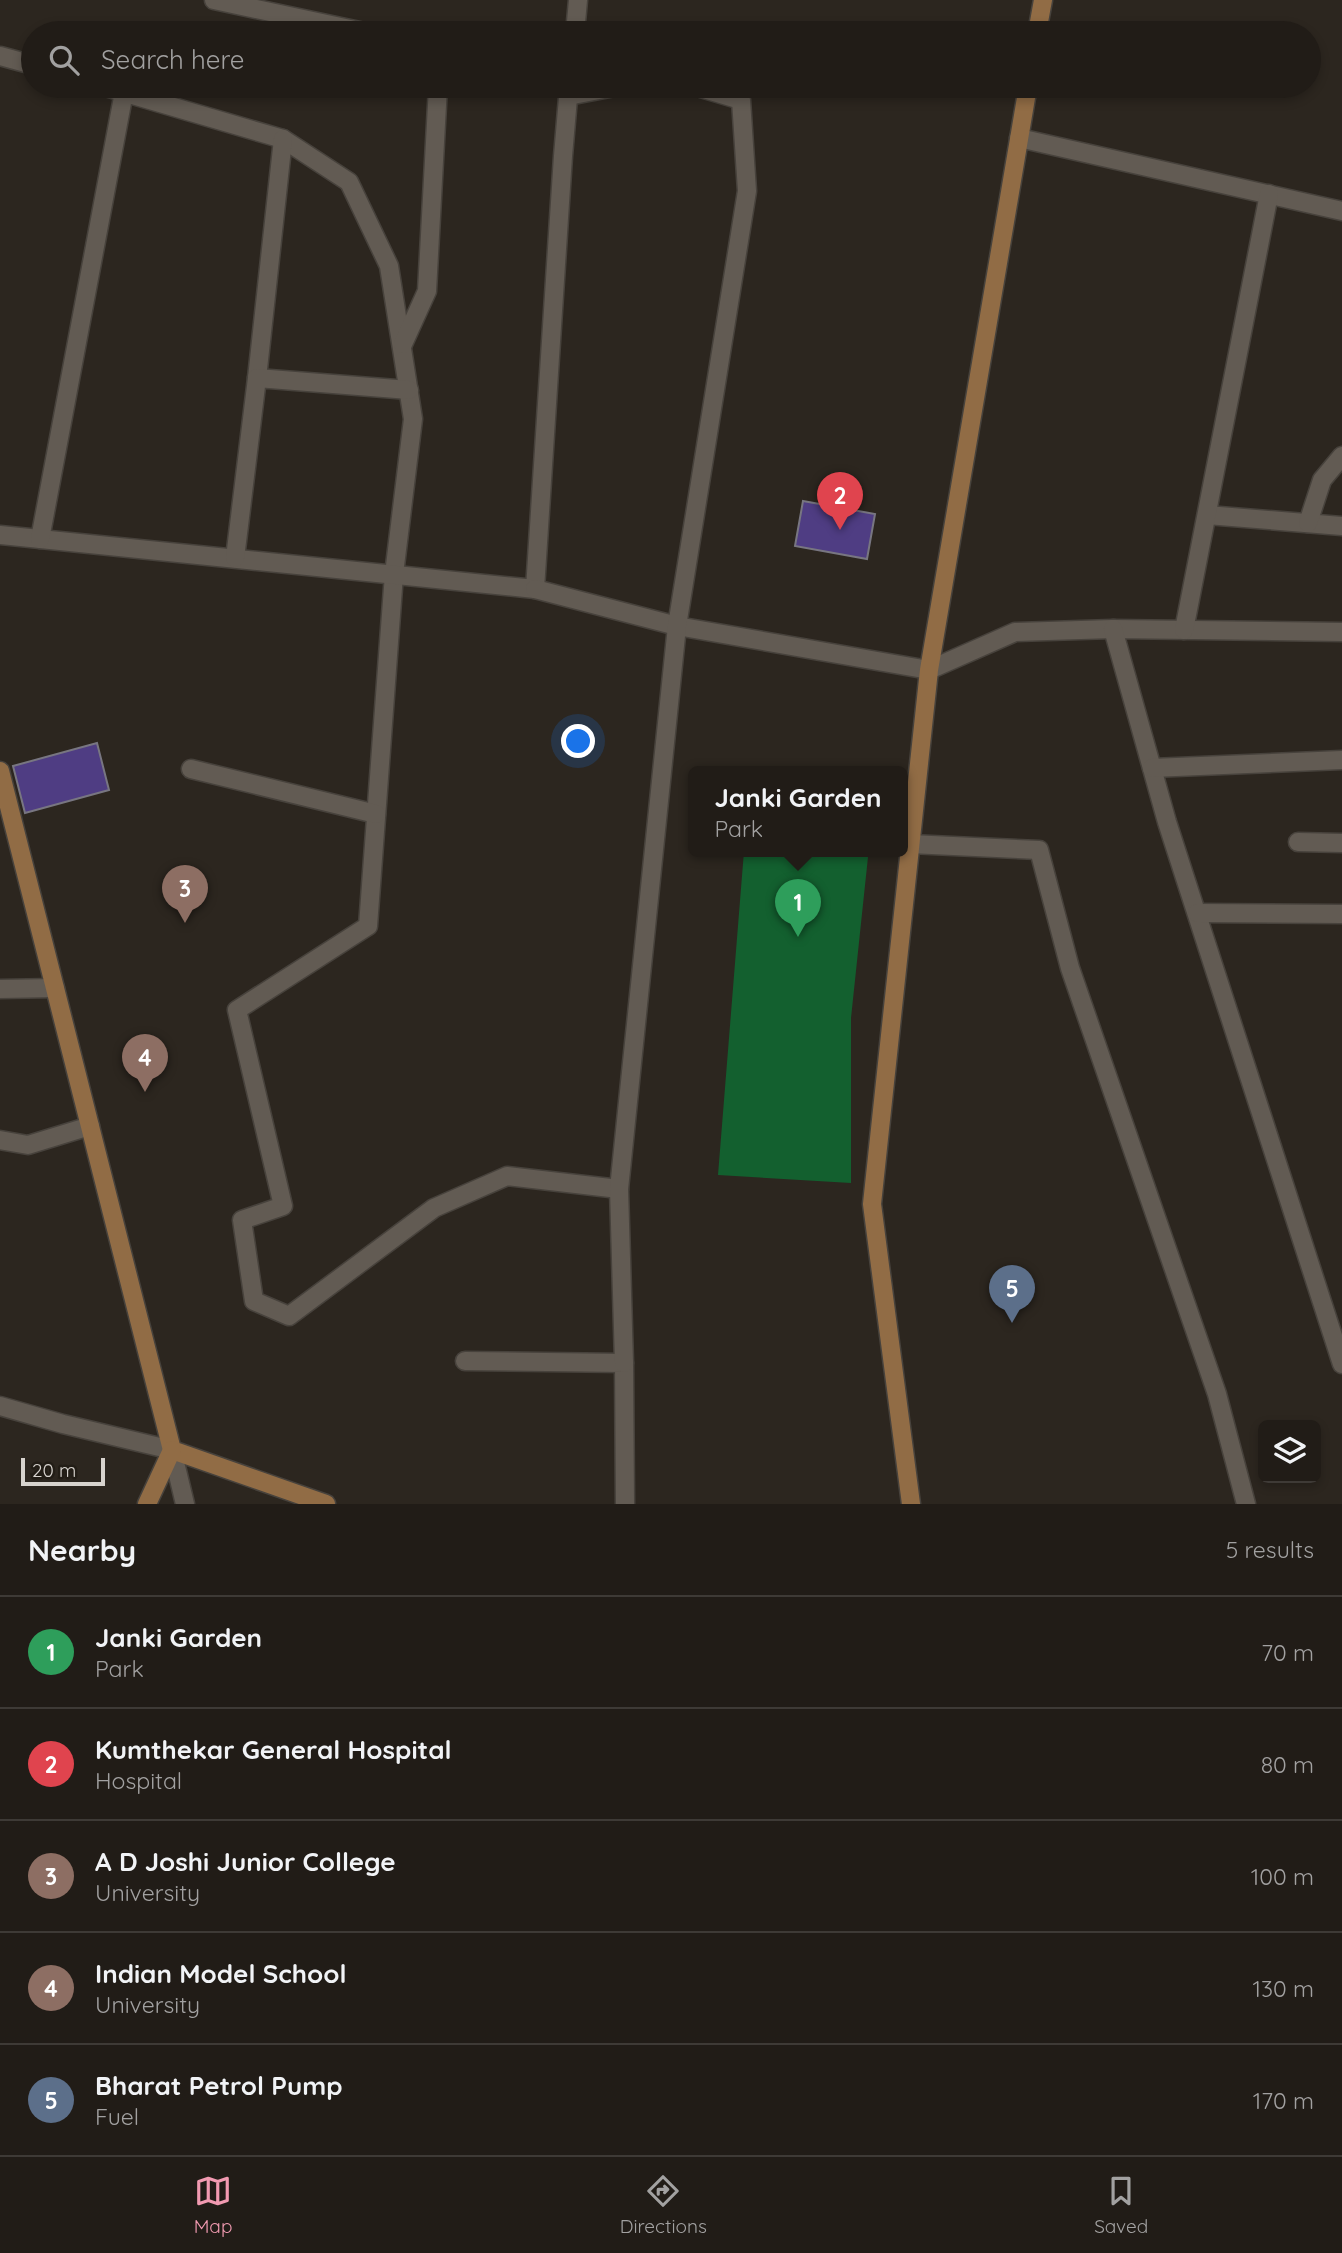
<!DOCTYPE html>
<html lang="en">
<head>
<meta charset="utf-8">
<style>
  :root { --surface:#211c17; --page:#292520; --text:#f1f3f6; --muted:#a2a1a1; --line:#3e3a36; --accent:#f19ab1 }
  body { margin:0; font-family:Quicksand,sans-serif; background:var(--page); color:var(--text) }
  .controls { position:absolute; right:21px; bottom:21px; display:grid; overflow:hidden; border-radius:10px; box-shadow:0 4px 10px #0003 }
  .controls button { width:63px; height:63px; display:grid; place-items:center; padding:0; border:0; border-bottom:2px solid var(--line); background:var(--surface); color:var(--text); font:35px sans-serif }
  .scale { position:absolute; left:21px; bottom:18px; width:84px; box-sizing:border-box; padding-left:7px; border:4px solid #d7d3ce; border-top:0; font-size:19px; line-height:24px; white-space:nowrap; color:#d7d3ce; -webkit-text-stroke:5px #221d16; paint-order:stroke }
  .you { position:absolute; left:579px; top:742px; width:24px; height:24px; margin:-18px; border:5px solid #fff; border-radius:50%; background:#1a73e8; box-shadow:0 0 0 10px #1a73e833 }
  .badge { display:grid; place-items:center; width:46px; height:46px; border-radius:50%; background:var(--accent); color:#fff; font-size:23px; font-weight:700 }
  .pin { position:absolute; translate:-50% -58px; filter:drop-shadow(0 2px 4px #0008) }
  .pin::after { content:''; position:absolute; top:37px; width:24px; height:21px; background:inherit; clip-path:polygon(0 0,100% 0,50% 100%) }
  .popup { position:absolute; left:688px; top:766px; width:220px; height:91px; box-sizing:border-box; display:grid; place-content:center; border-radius:10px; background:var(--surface); filter:drop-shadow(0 2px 5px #0005); font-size:23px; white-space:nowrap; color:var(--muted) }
  .popup b { font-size:26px; color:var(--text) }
  .popup::after { content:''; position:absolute; left:50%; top:100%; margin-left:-14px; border:14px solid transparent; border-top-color:var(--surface) }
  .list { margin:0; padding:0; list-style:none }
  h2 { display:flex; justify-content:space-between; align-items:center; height:91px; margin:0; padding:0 28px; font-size:30px }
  h2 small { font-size:23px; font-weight:400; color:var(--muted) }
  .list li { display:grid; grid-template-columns:46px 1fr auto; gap:21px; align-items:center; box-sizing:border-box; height:112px; padding:0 28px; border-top:2px solid var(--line) }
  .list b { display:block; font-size:26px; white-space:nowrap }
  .list p { margin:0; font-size:23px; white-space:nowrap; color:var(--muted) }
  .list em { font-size:23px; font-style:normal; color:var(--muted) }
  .icon { flex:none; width:38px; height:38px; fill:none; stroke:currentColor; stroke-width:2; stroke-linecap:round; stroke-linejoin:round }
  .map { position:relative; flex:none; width:1342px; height:1504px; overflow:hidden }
  .search { position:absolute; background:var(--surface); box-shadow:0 4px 10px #0003; left:21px; right:21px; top:21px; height:77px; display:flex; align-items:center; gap:18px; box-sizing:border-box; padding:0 24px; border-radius:38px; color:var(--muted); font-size:26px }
  .sheet { height:651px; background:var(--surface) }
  nav { display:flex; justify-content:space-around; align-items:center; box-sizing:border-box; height:98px; border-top:2px solid var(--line); background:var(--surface); font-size:19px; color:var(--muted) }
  nav a { display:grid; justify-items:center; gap:4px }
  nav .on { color:var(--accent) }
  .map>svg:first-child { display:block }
  .green { fill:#13602f }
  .building { fill:#4f3d83; stroke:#787681; stroke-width:2 }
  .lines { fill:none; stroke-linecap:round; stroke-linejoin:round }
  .street-casing { stroke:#47423c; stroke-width:21 }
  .secondary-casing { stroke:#47423c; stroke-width:21 }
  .street { stroke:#625b53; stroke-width:18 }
  .secondary { stroke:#916c45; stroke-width:18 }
</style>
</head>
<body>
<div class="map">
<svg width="1342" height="1504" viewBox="0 0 1342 1504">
  <rect width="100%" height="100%" fill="#2c261f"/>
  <!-- green -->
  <polygon class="green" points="744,851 846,851 868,857 851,1018 851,1183 718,1175"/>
  <!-- building -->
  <g class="building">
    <polygon points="803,501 875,514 867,559 795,546"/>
    <polygon points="97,743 109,790 25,813 13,766"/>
  </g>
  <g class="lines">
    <defs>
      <g id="street">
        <polyline points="214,0 369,33"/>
        <polyline points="575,33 578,0"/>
        <polyline points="0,56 33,65"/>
        <polyline points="102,86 283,139 349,182 389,266 413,419 394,574 368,926 237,1010 283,1206 242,1220 254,1301 289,1316 434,1208 507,1176 619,1189"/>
        <polyline points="568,96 620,86"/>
        <polyline points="1019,138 1342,211"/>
        <polyline points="403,344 427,291 438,86"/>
        <polyline points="257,378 283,139"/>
        <polyline points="1207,515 1342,526"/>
        <polyline points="1308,523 1322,480 1342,456"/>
        <polyline points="0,535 535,589 563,156 569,86"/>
        <polyline points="40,539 124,92"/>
        <polyline points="235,558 257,378 409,390"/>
        <polyline points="535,589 677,626 929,670 1015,632 1113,629 1342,632"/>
        <polyline points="1113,629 1167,822 1342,1364"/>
        <polyline points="1184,630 1269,194"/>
        <polyline points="1152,768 1342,760"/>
        <polyline points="191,769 376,814"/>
        <polyline points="1298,842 1342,843"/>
        <polyline points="910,844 1039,850 1070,968 1217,1394 1246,1504"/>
        <polyline points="1197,913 1342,914"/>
        <polyline points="0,989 55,988"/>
        <polyline points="0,1140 28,1145 90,1126"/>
        <polyline points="465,1361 624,1363 625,1504"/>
        <polyline points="624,1363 619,1189 677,626 747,191 741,100 694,86"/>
        <polyline points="0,1406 63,1424 172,1450 185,1504"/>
      </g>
      <g id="secondary">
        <polyline points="1037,33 1043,0"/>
        <polyline points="0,771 172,1450 326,1504"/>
        <polyline points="147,1504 172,1450"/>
        <polyline points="911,1504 872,1204 929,670 1028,86"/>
      </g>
    </defs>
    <!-- street casing -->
    <use href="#street" class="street-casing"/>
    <!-- secondary casing -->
    <use href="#secondary" class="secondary-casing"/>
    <!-- street -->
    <use href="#street" class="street"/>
    <!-- secondary -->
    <use href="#secondary" class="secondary"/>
  </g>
</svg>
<div class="controls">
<button><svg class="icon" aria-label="layers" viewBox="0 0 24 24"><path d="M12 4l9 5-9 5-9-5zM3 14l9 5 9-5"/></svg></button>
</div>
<div class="scale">20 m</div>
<div class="you"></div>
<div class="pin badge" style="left:798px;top:937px;background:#2e9e5b">1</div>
<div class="popup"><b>Janki Garden</b>Park</div>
<div class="pin badge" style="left:840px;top:530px;background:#e0444e">2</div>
<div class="pin badge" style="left:185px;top:923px;background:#8d6e63">3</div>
<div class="pin badge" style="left:145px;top:1092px;background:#8d6e63">4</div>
<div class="pin badge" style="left:1012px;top:1323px;background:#5c6f8a">5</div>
<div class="search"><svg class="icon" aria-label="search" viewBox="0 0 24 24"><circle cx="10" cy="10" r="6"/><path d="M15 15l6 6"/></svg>Search here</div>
</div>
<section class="sheet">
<h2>Nearby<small>5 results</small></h2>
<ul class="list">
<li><span class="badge" style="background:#2e9e5b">1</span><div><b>Janki Garden</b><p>Park</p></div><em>70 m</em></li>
<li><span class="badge" style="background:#e0444e">2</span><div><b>Kumthekar General Hospital</b><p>Hospital</p></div><em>80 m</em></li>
<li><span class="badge" style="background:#8d6e63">3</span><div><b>A D Joshi Junior College</b><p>University</p></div><em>100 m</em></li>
<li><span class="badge" style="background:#8d6e63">4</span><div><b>Indian Model School</b><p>University</p></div><em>130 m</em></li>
<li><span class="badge" style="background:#5c6f8a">5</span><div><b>Bharat Petrol Pump</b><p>Fuel</p></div><em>170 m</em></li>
</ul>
</section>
<nav>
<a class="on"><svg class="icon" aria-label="map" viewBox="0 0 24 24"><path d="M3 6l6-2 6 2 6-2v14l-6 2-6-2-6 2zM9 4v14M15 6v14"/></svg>Map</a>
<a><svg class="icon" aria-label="directions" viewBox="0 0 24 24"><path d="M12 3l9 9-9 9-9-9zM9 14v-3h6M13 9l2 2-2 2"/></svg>Directions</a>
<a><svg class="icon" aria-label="saved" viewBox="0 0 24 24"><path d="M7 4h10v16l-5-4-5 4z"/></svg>Saved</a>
</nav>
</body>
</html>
